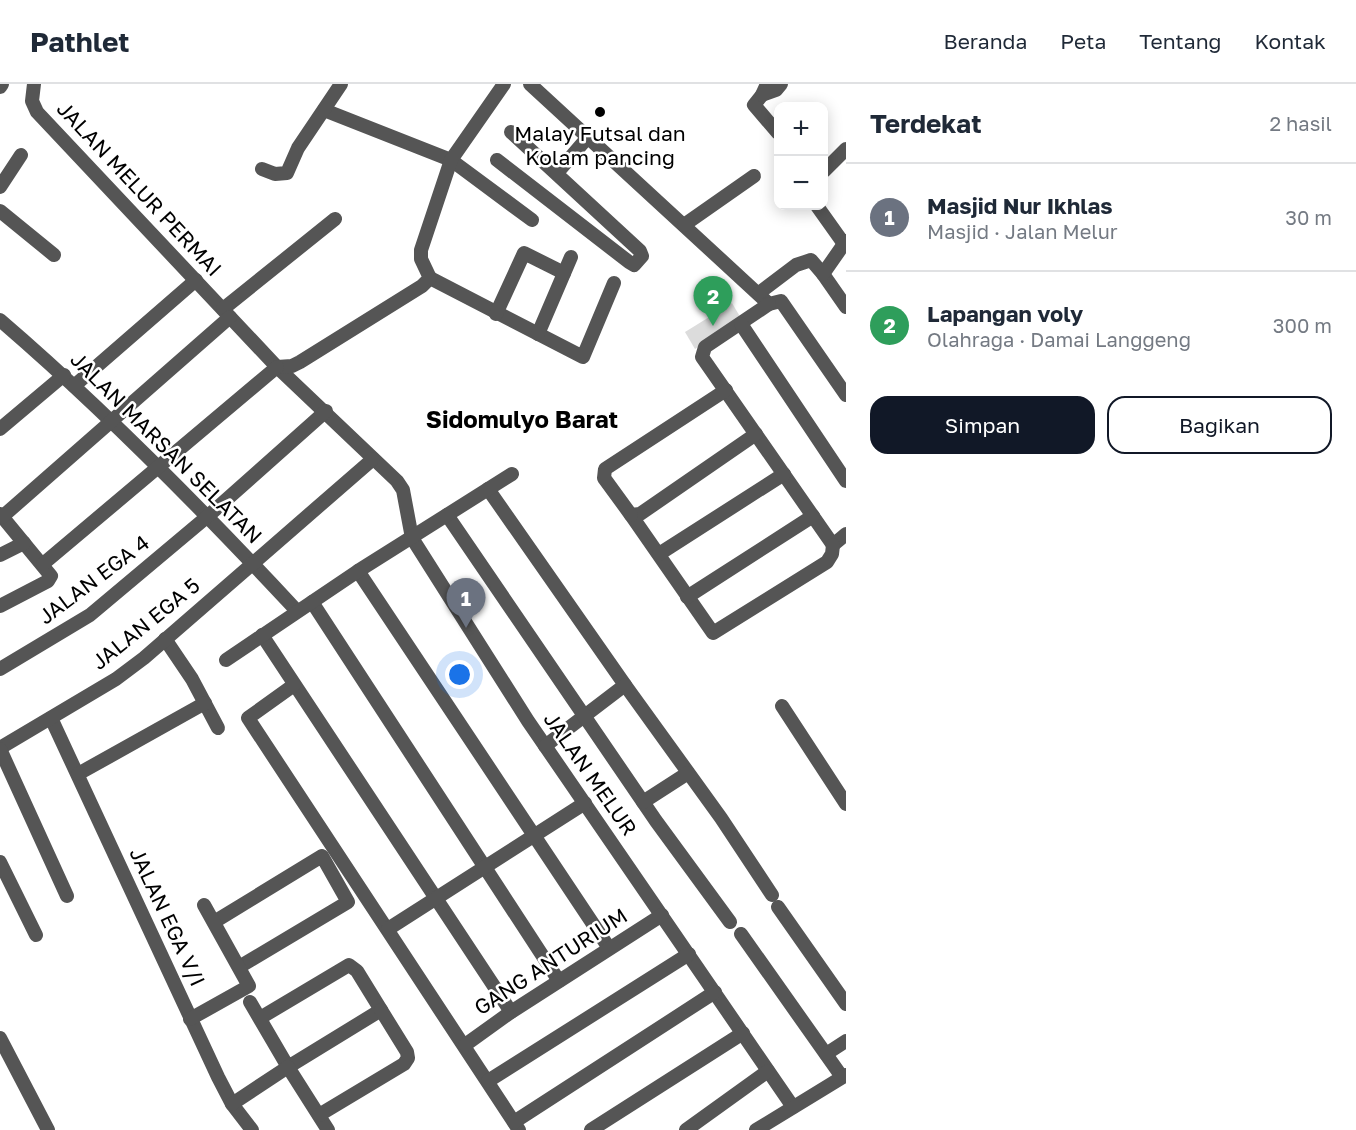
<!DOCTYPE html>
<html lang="id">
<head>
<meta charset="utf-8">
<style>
  :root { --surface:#fff; --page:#f6f6f7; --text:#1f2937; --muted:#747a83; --line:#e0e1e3; --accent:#111827 }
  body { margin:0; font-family:"Golos Text",sans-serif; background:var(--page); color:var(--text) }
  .controls { position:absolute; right:18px; top:18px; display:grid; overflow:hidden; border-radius:12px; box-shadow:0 3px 15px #0003 }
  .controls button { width:54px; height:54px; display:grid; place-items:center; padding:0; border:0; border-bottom:2px solid var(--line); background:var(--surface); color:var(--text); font:30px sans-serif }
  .you { position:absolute; left:460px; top:591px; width:21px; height:21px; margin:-15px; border:4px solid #fff; border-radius:50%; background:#1a73e8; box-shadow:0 0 0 9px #1a73e833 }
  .badge { display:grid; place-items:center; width:39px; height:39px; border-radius:50%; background:var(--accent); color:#fff; font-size:20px; font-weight:700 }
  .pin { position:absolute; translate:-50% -50px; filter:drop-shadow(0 2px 3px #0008) }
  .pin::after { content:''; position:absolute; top:32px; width:21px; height:18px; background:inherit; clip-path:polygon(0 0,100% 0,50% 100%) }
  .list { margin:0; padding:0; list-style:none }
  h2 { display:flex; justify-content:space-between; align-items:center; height:78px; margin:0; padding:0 24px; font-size:26px }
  h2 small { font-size:20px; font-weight:400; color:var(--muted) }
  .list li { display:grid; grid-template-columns:39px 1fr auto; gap:18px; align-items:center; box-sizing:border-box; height:108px; padding:0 24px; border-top:2px solid var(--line) }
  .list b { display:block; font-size:22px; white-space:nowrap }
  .list p { margin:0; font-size:20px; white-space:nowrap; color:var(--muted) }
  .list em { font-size:20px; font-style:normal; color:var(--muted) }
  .actions { display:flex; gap:12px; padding:18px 24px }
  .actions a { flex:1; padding:14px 0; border:2px solid var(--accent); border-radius:18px; text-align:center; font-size:21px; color:var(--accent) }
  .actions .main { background:var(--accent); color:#fff }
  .map { position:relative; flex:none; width:846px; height:1046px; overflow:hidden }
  header { display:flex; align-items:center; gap:36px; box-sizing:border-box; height:84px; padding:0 30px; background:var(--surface); border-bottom:2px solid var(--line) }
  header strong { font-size:28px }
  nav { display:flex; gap:33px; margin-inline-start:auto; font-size:21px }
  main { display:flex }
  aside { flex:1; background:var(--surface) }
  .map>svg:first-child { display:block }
  .green { fill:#dcdcdc }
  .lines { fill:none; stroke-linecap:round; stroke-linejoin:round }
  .minor { stroke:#555; stroke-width:14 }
  .poi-dot { fill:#000; stroke:#fff; stroke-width:2 }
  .labels { text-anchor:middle; stroke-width:5; stroke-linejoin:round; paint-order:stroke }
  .poi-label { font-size:21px; fill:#000; stroke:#fff }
  .street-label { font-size:21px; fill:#000; stroke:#fff }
  .quarter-label { font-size:24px; font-weight:bold; fill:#000; stroke:#fff }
</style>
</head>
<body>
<header>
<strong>Pathlet</strong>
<nav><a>Beranda</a><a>Peta</a><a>Tentang</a><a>Kontak</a></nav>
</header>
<main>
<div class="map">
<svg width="846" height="1046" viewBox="0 0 846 1046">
  <rect width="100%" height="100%" fill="#fff"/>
  <!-- green -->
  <polygon class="green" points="732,219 742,236 695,265 685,248"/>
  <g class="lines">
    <!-- minor -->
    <g class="minor">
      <polyline points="34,0 32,17 37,28 277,283 397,397 403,406 412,454 528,637 793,1023"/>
      <polyline points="530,0 769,220 781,217 846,311"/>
      <polyline points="767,0 762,11 754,21 778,49"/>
      <polyline points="0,3 2,0"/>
      <polyline points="762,11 776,6 781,0"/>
      <polyline points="324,26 451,76 532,136"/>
      <polyline points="497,76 629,178 634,181 642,172 640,167 511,48"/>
      <polyline points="262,85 275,90 287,89 298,64 341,0"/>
      <polyline points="824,87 846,65"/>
      <polyline points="557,89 588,53"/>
      <polyline points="0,103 21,71"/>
      <polyline points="817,122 844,160"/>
      <polyline points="0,127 54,171"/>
      <polyline points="684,141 754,92"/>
      <polyline points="823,190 846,223"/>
      <polyline points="430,194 583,273 614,199"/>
      <polyline points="759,209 796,181 811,176 823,190 846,157"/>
      <polyline points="769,220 705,263 702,273 833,461 846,450"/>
      <polyline points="223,225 335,135"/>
      <polyline points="496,230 524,169 564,189"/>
      <path d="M0,236C105,326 203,426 297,527"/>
      <polyline points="741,240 846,397"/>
      <polyline points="538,250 571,173"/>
      <polyline points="277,283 292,282 300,278 422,202 430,194 421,175 421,166 451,76 504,0"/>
      <polyline points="74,302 196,196"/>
      <polyline points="0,345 64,291"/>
      <polyline points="756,350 640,430 631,431 713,549 827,478 832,470 833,461"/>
      <polyline points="488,405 625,601 545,662"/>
      <polyline points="0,430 51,492 48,497 0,522"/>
      <polyline points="447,431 656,737 730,838"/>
      <polyline points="631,431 604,394 605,385 726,306"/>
      <polyline points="2,433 230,233"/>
      <polyline points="659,470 784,390"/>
      <polyline points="0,471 24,459"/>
      <polyline points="43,480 277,283"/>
      <polyline points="358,487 609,864"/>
      <polyline points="687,513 813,432"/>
      <polyline points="312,518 559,897"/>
      <polyline points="262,551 511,928"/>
      <polyline points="165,555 192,595 218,644"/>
      <polyline points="226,576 358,487 512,390"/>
      <polyline points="0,585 90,531 208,432 326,327"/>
      <polyline points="294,601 248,634 519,1046"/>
      <polyline points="625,601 721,734 772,811"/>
      <polyline points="782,622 846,720"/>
      <polyline points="51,634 218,993 232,1020 252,1046"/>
      <polyline points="0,664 116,595 144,574 373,375"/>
      <polyline points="0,665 67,812"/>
      <polyline points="78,690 205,619"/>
      <polyline points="643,718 688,689"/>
      <polyline points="0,778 36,851"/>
      <polyline points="778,823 846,920"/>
      <polyline points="214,838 322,772 348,818 239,883"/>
      <polyline points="388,845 585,719"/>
      <polyline points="741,850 842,993"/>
      <polyline points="250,918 288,983 381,926 357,887 349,881 260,934"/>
      <polyline points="190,935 249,902 204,821"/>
      <polyline points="0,954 48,1046"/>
      <polyline points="465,961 511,928 662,831"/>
      <polyline points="826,970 846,957"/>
      <polyline points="488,997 689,870"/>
      <polyline points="232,1020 288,983 328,1046"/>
      <polyline points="319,1031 404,980 408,974 407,968 381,926"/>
      <polyline points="514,1038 715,908"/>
      <polyline points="591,1046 743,949"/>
      <polyline points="686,1046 768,987"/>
      <polyline points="756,1046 846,991"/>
    </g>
  </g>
  <!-- markers -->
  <circle class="poi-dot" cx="600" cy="28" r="6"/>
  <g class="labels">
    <!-- poi labels -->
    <g class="poi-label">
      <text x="600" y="57">Malay Futsal dan<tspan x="600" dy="24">Kolam pancing</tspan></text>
    </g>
    <!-- street labels -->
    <g class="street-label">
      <text transform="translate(139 105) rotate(47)" y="7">JALAN MELUR PERMAI</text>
      <text transform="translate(166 364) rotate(45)" y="7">JALAN MARSAN SELATAN</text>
      <text transform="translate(94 496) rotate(-37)" y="7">JALAN EGA 4</text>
      <text transform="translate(146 540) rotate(-39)" y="7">JALAN EGA 5</text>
      <text transform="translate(590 690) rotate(55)" y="7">JALAN MELUR</text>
      <text transform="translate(167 833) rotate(65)" y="7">JALAN EGA V/I</text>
      <text transform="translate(551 878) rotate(-33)" y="7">GANG ANTURIUM</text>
    </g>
    <!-- quarter labels -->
    <g class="quarter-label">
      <text x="522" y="344">Sidomulyo Barat</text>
    </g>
  </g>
</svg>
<div class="controls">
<button>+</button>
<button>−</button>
</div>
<div class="you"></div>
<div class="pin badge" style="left:466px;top:544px;background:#6b7280">1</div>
<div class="pin badge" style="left:713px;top:242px;background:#2e9e5b">2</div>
</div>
<aside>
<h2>Terdekat<small>2 hasil</small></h2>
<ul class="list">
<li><span class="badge" style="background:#6b7280">1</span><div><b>Masjid Nur Ikhlas</b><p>Masjid · Jalan Melur</p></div><em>30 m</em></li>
<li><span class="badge" style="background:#2e9e5b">2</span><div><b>Lapangan voly</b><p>Olahraga · Damai Langgeng</p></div><em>300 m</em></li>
</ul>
<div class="actions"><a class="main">Simpan</a><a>Bagikan</a></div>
</aside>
</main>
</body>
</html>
